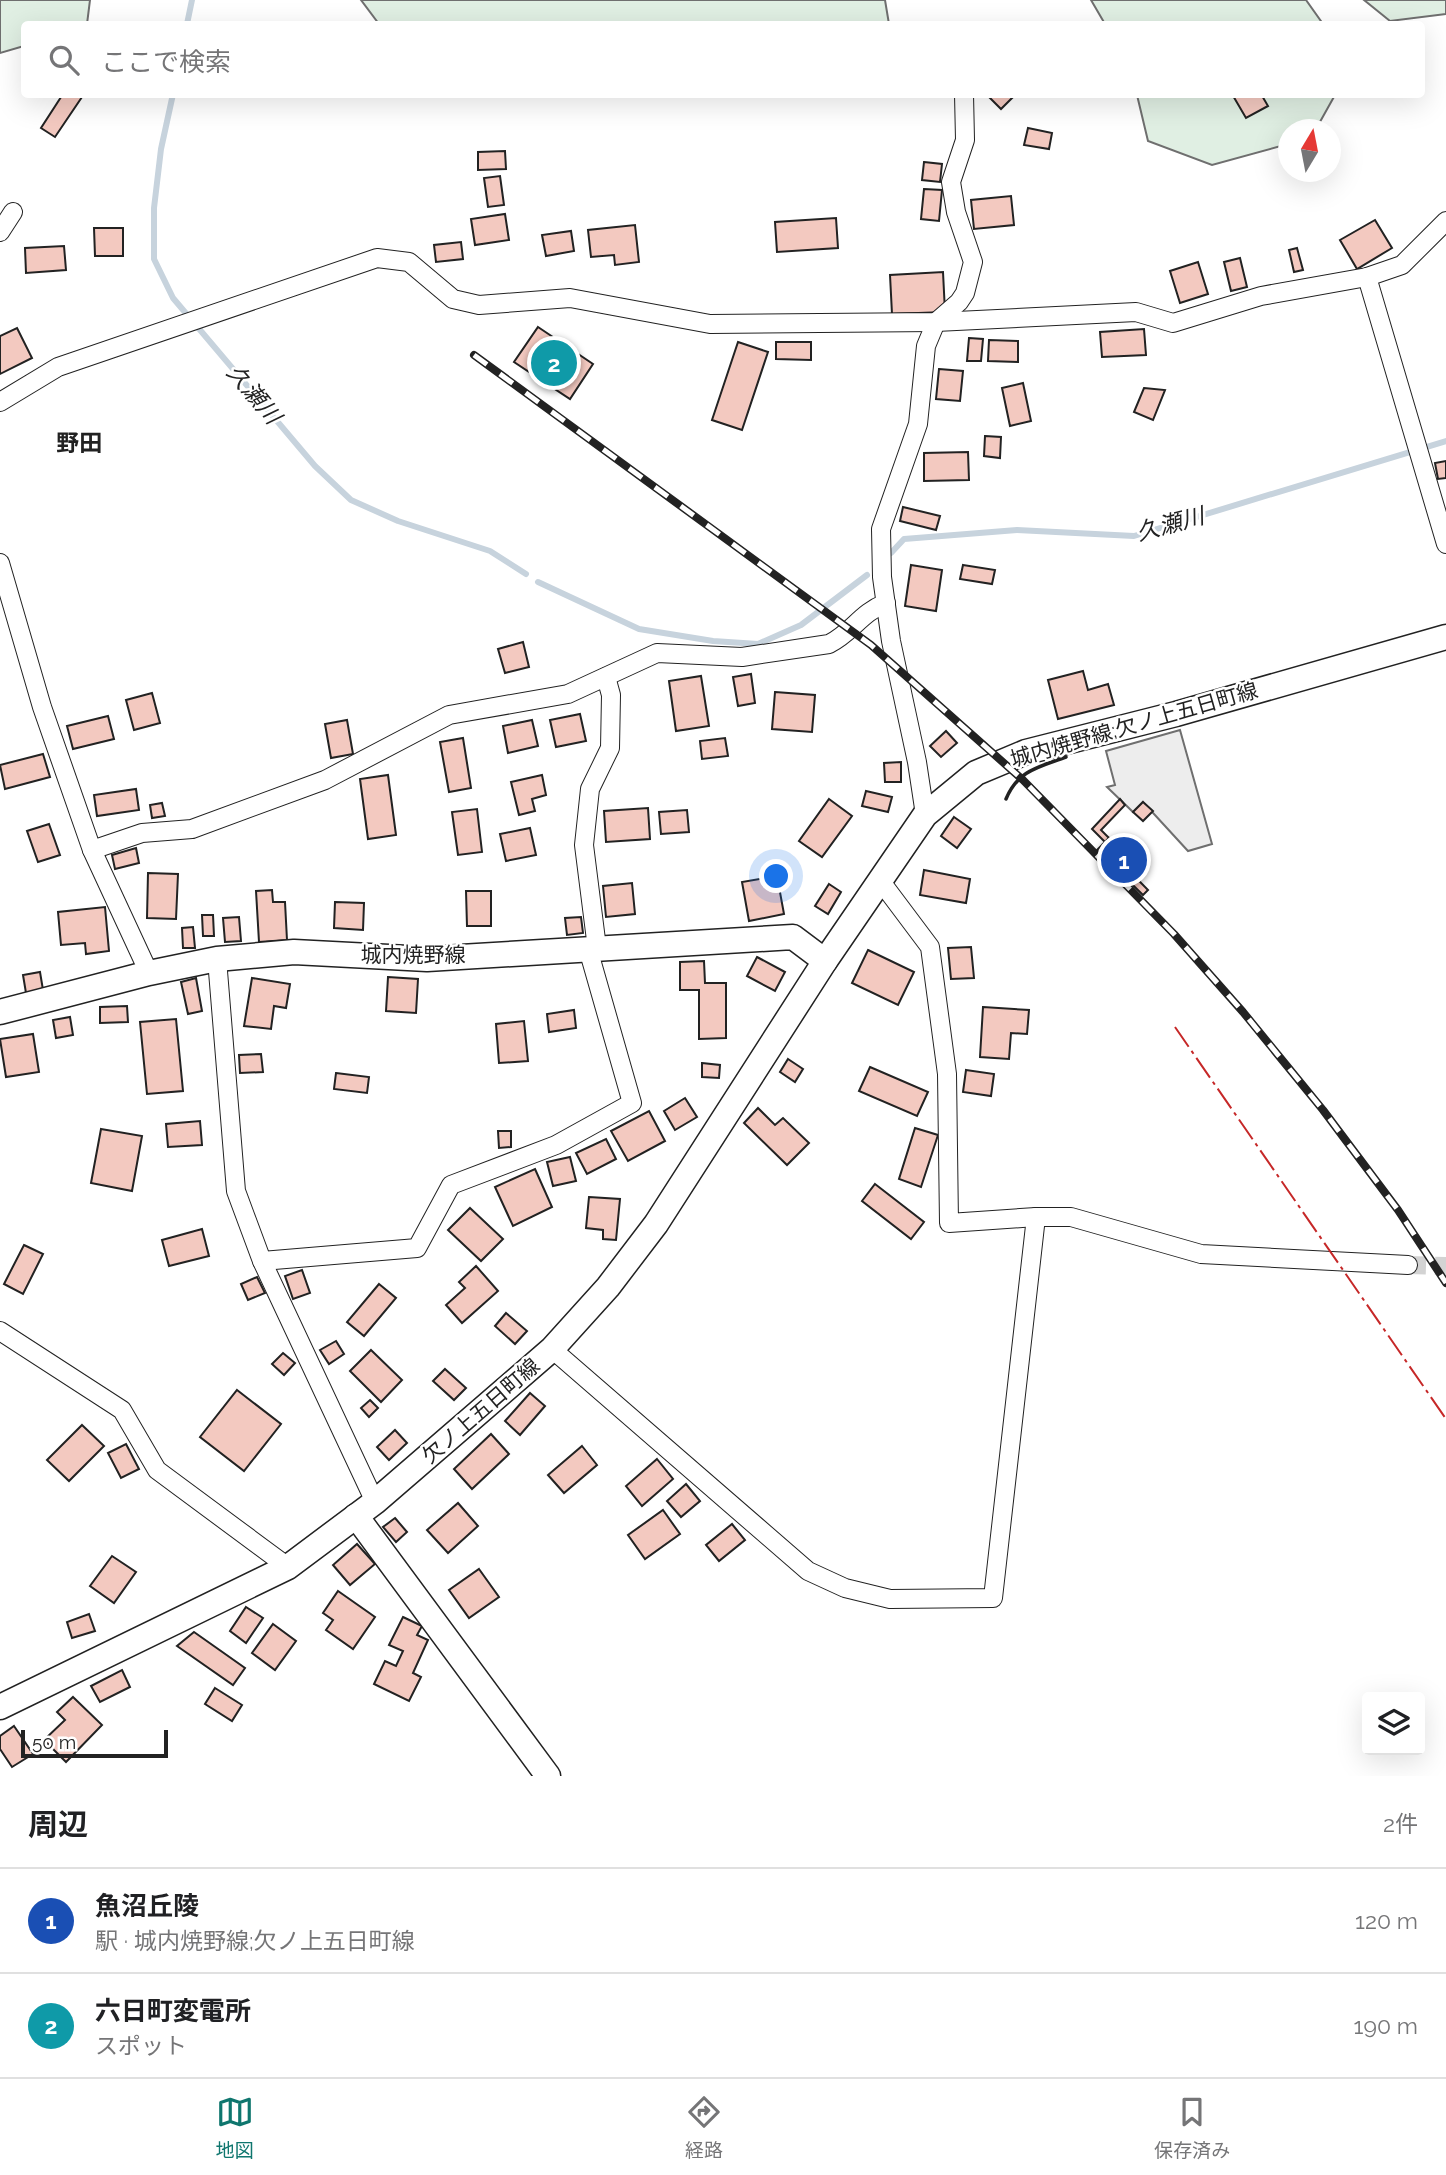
<!DOCTYPE html>
<html lang="ja">
<head>
<meta charset="utf-8">
<style>
  :root { --surface:#fff; --page:#f6f6f6; --text:#202124; --muted:#757577; --line:#e0e0e0; --accent:#0f766e }
  body { margin:0; font-family:Raleway,"Noto Sans JP",sans-serif; background:var(--page); color:var(--text) }
  .controls { position:absolute; right:21px; bottom:21px; display:grid; overflow:hidden; border-radius:7px; box-shadow:0 7px 28px #0002 }
  .controls button { width:63px; height:63px; display:grid; place-items:center; padding:0; border:0; border-bottom:2px solid var(--line); background:var(--surface); color:var(--text); font:35px sans-serif }
  .compass { position:absolute; left:1278px; top:119px; width:63px; height:63px; border-radius:50%; background:var(--surface); box-shadow:0 7px 28px #0002; rotate:10deg }
  .scale { position:absolute; left:21px; bottom:18px; width:147px; box-sizing:border-box; padding-left:7px; border:4px solid #222; border-top:0; font-size:19px; line-height:24px; white-space:nowrap; color:#222; -webkit-text-stroke:5px #fff; paint-order:stroke }
  .you { position:absolute; left:777px; top:877px; width:24px; height:24px; margin:-18px; border:5px solid #fff; border-radius:50%; background:#1a73e8; box-shadow:0 0 0 10px #1a73e833 }
  .badge { display:grid; place-items:center; width:46px; height:46px; border-radius:50%; background:var(--accent); color:#fff; font-size:23px; font-weight:700 }
  .pin { position:absolute; translate:-50% -50%; border:4px solid #fff; box-shadow:0 2px 7px #0006 }
  .list { margin:0; padding:0; list-style:none }
  h2 { display:flex; justify-content:space-between; align-items:center; height:91px; margin:0; padding:0 28px; font-size:30px }
  h2 small { font-size:23px; font-weight:400; color:var(--muted) }
  .list li { display:grid; grid-template-columns:46px 1fr auto; gap:21px; align-items:center; box-sizing:border-box; height:105px; padding:0 28px; border-top:2px solid var(--line) }
  .list b { display:block; font-size:26px; white-space:nowrap }
  .list p { margin:0; font-size:23px; white-space:nowrap; color:var(--muted) }
  .list em { font-size:23px; font-style:normal; color:var(--muted) }
  .icon { flex:none; width:38px; height:38px; fill:none; stroke:currentColor; stroke-width:2; stroke-linecap:round; stroke-linejoin:round }
  .map { position:relative; flex:none; width:1446px; height:1776px; overflow:hidden }
  .search { position:absolute; background:var(--surface); box-shadow:0 7px 28px #0002; left:21px; right:21px; top:21px; height:77px; display:flex; align-items:center; gap:18px; box-sizing:border-box; padding:0 24px; border-radius:7px; color:var(--muted); font-size:26px }
  .sheet { height:301px; background:var(--surface) }
  nav { display:flex; justify-content:space-around; align-items:center; box-sizing:border-box; height:98px; border-top:2px solid var(--line); background:var(--surface); font-size:19px; color:var(--muted) }
  nav a { display:grid; justify-items:center; gap:4px }
  nav .on { color:var(--accent) }
  .map>svg:first-child { display:block }
  .green { fill:#e0efe3; stroke:#6f6f6f; stroke-width:2 }
  .parking { fill:#ededed; stroke:#6f6f6f; stroke-width:2 }
  .lines { fill:none; stroke-linecap:round; stroke-linejoin:round }
  .stream { stroke:#c7d3dd; stroke-width:6 }
  .building { fill:#f3c9c0; stroke:#222; stroke-width:2 }
  .street-tunnel { stroke:#d3d3d3; stroke-width:18; stroke-dasharray:18 9; stroke-linecap:butt }
  .street-casing { stroke:#222; stroke-width:20 }
  .secondary-casing { stroke:#222; stroke-width:27 }
  .street { stroke:#fff; stroke-width:18 }
  .secondary { stroke:#fff; stroke-width:24 }
  .rail-casing { stroke:#222; stroke-width:8 }
  .rail { stroke:#fff; stroke-width:5; stroke-dasharray:16; stroke-linecap:butt }
  .wall { stroke:#222; stroke-width:3.5 }
  .power { stroke:#c62828; stroke-width:2; stroke-dasharray:24 5 3.5 5; stroke-linecap:butt }
  .labels { text-anchor:middle; stroke-width:5; stroke-linejoin:round; paint-order:stroke }
  .street-label { font-size:21px; fill:#222; stroke:#fff }
  .water-label { font-size:23px; font-style:italic; fill:#222; stroke:#fff }
  .neighbourhood-label { font-size:23px; font-weight:bold; fill:#222; stroke:#fff }
</style>
</head>
<body>
<div class="map">
<svg width="1446" height="1776" viewBox="0 0 1446 1776">
  <rect width="100%" height="100%" fill="#fff"/>
  <!-- green -->
  <g class="green">
    <polygon points="0,0 90,0 87,24 24,24 24,46 0,53"/>
    <polygon points="361,0 885,0 889,24 379,24"/>
    <polygon points="1091,0 1306,0 1323,24 1105,24"/>
    <polygon points="1364,0 1446,0 1446,14 1390,21"/>
    <polygon points="1137,95 1335,95 1316,129 1288,130 1288,144 1212,165 1148,141"/>
  </g>
  <!-- parking -->
  <polygon class="parking" points="1180,730 1212,844 1188,851 1143,802 1133,812 1107,787 1115,785 1106,751"/>
  <g class="lines">
    <!-- stream -->
    <g class="stream">
      <polyline points="187,24 192,0"/>
      <polyline points="173,94 161,149 154,208 154,259 173,298 315,466 351,500 398,521 490,551 526,574"/>
      <polyline points="891,553 904,539 1017,530 1134,536 1446,441"/>
      <polyline points="538,582 639,629 713,641 758,644 801,625 867,575"/>
    </g>
  </g>
  <!-- building -->
  <g class="building">
    <polygon points="63,94 84,94 55,137 41,128"/>
    <polygon points="986,94 1016,94 1001,109"/>
    <polygon points="1232,94 1261,94 1268,106 1246,118"/>
    <polygon points="1028,128 1052,133 1049,149 1024,145"/>
    <polygon points="505,151 506,169 478,170 478,152"/>
    <polygon points="924,162 942,164 940,182 922,180"/>
    <polygon points="500,176 504,205 488,207 484,178"/>
    <polygon points="924,189 942,190 939,221 921,219"/>
    <polygon points="1011,196 1014,225 974,229 971,200"/>
    <polygon points="505,214 509,240 475,245 471,219"/>
    <polygon points="836,218 838,248 777,252 775,222"/>
    <polygon points="1375,220 1392,248 1357,269 1340,240"/>
    <polygon points="635,225 639,262 615,265 614,255 591,257 588,230"/>
    <polygon points="94,228 123,228 123,256 95,256"/>
    <polygon points="571,231 574,251 546,256 542,235"/>
    <polygon points="461,242 463,259 436,262 434,245"/>
    <polygon points="64,246 66,270 26,273 25,248"/>
    <polygon points="1297,248 1303,270 1294,272 1289,250"/>
    <polygon points="1240,258 1247,287 1231,291 1224,262"/>
    <polygon points="1198,262 1208,294 1180,303 1170,271"/>
    <polygon points="943,272 945,312 892,314 890,275"/>
    <polygon points="538,327 593,364 570,399 514,362"/>
    <polygon points="17,328 32,358 0,374 0,336"/>
    <polygon points="1144,329 1146,355 1102,357 1100,332"/>
    <polygon points="969,338 983,339 981,361 967,361"/>
    <polygon points="989,340 1018,341 1018,362 988,361"/>
    <polygon points="738,342 768,352 742,430 712,420"/>
    <polygon points="776,342 811,342 811,360 776,359"/>
    <polygon points="939,369 963,371 960,401 936,399"/>
    <polygon points="1023,383 1031,421 1010,426 1002,388"/>
    <polygon points="1144,388 1165,390 1153,420 1134,412"/>
    <polygon points="985,436 1001,437 1000,458 984,456"/>
    <polygon points="968,452 969,480 924,481 924,453"/>
    <polygon points="1446,461 1446,478 1438,479 1435,463"/>
    <polygon points="903,507 940,516 936,530 900,521"/>
    <polygon points="911,565 942,570 936,611 905,606"/>
    <polygon points="963,565 995,570 992,584 960,579"/>
    <polygon points="523,642 529,667 505,673 498,649"/>
    <polygon points="1083,671 1088,690 1108,684 1114,705 1058,719 1048,680"/>
    <polygon points="751,674 755,703 738,706 733,677"/>
    <polygon points="701,676 709,726 676,731 669,681"/>
    <polygon points="775,692 815,695 812,732 772,729"/>
    <polygon points="152,693 160,723 134,730 126,700"/>
    <polygon points="580,714 586,741 556,747 550,720"/>
    <polygon points="108,716 114,739 73,749 67,726"/>
    <polygon points="347,720 353,754 331,758 325,724"/>
    <polygon points="532,720 538,746 508,753 503,726"/>
    <polygon points="946,731 957,743 941,757 930,746"/>
    <polygon points="463,738 471,788 449,792 440,742"/>
    <polygon points="725,738 728,756 702,759 700,741"/>
    <polygon points="43,754 50,777 5,789 0,765"/>
    <polygon points="901,762 901,782 885,782 884,763"/>
    <polygon points="388,775 396,835 368,839 360,779"/>
    <polygon points="542,775 546,795 532,799 535,811 519,815 511,782"/>
    <polygon points="136,789 139,810 97,816 94,795"/>
    <polygon points="866,791 892,797 888,812 862,806"/>
    <polygon points="829,799 852,816 822,857 799,841"/>
    <polygon points="1120,799 1125,805 1101,830 1109,838 1105,842 1092,829"/>
    <polygon points="1143,802 1153,811 1143,821 1133,812"/>
    <polygon points="162,803 165,816 152,818 150,805"/>
    <polygon points="648,808 650,839 606,842 604,811"/>
    <polygon points="477,809 482,852 458,855 452,812"/>
    <polygon points="687,810 689,832 661,834 659,812"/>
    <polygon points="954,817 971,829 957,848 941,836"/>
    <polygon points="49,824 60,855 38,862 27,831"/>
    <polygon points="530,828 536,855 506,861 500,834"/>
    <polygon points="1109,838 1134,862 1127,869 1103,844"/>
    <polygon points="1103,844 1148,890 1143,895 1097,850"/>
    <polygon points="136,848 139,863 115,869 112,855"/>
    <polygon points="924,870 970,879 966,903 920,895"/>
    <polygon points="148,873 178,874 176,919 147,918"/>
    <polygon points="777,876 784,914 749,921 742,882"/>
    <polygon points="632,883 635,914 606,917 603,886"/>
    <polygon points="829,884 841,892 828,914 815,906"/>
    <polygon points="272,890 273,902 285,902 287,940 259,942 256,891"/>
    <polygon points="466,891 491,891 491,926 467,926"/>
    <polygon points="335,902 364,903 363,930 334,928"/>
    <polygon points="105,907 109,951 86,954 85,943 61,945 58,912"/>
    <polygon points="202,915 213,915 214,936 203,936"/>
    <polygon points="239,917 241,941 225,942 223,918"/>
    <polygon points="581,917 583,933 567,935 565,918"/>
    <polygon points="193,927 195,948 183,948 182,928"/>
    <polygon points="971,947 974,978 951,979 948,948"/>
    <polygon points="868,950 914,972 898,1005 852,983"/>
    <polygon points="757,957 785,972 775,991 747,976"/>
    <polygon points="704,961 705,983 726,983 726,1038 699,1039 699,990 680,990 680,962"/>
    <polygon points="40,972 43,990 26,993 23,975"/>
    <polygon points="388,977 418,979 416,1013 386,1011"/>
    <polygon points="196,978 202,1011 188,1014 181,982"/>
    <polygon points="252,978 290,984 286,1008 274,1006 271,1029 244,1026"/>
    <polygon points="127,1006 128,1022 100,1023 100,1007"/>
    <polygon points="983,1007 1029,1010 1027,1034 1011,1033 1009,1059 980,1057"/>
    <polygon points="574,1010 576,1028 549,1032 547,1014"/>
    <polygon points="70,1017 73,1035 56,1038 53,1020"/>
    <polygon points="176,1019 183,1091 147,1094 140,1022"/>
    <polygon points="524,1021 528,1061 499,1063 496,1024"/>
    <polygon points="33,1034 39,1072 6,1077 0,1039"/>
    <polygon points="261,1054 263,1072 240,1073 239,1055"/>
    <polygon points="788,1059 803,1069 795,1082 780,1072"/>
    <polygon points="702,1063 720,1065 719,1078 702,1077"/>
    <polygon points="870,1067 928,1092 917,1116 859,1091"/>
    <polygon points="966,1070 994,1074 991,1096 963,1092"/>
    <polygon points="336,1073 369,1077 367,1093 334,1089"/>
    <polygon points="685,1098 697,1117 675,1130 664,1111"/>
    <polygon points="758,1108 775,1125 783,1118 809,1143 787,1165 744,1123"/>
    <polygon points="649,1111 665,1141 628,1161 611,1131"/>
    <polygon points="200,1121 202,1145 168,1147 166,1124"/>
    <polygon points="915,1128 938,1135 921,1187 899,1179"/>
    <polygon points="101,1129 142,1136 132,1191 91,1183"/>
    <polygon points="498,1131 511,1131 511,1147 499,1148"/>
    <polygon points="606,1139 616,1159 587,1174 576,1153"/>
    <polygon points="570,1157 576,1181 553,1186 547,1162"/>
    <polygon points="535,1169 552,1207 513,1226 495,1187"/>
    <polygon points="875,1184 924,1222 911,1239 862,1201"/>
    <polygon points="589,1197 620,1199 616,1240 603,1239 603,1230 586,1228"/>
    <polygon points="470,1208 503,1239 481,1261 448,1230"/>
    <polygon points="202,1229 209,1256 169,1266 162,1240"/>
    <polygon points="24,1245 43,1254 23,1294 4,1284"/>
    <polygon points="476,1266 498,1291 462,1323 446,1305 465,1288 459,1282"/>
    <polygon points="302,1270 310,1293 293,1299 285,1276"/>
    <polygon points="257,1277 265,1293 248,1300 241,1284"/>
    <polygon points="379,1284 396,1298 364,1336 347,1322"/>
    <polygon points="506,1313 527,1331 515,1344 495,1326"/>
    <polygon points="336,1341 344,1354 329,1364 320,1350"/>
    <polygon points="371,1350 402,1380 381,1402 350,1371"/>
    <polygon points="283,1353 295,1363 284,1375 272,1364"/>
    <polygon points="445,1369 466,1388 454,1400 433,1381"/>
    <polygon points="237,1390 281,1424 244,1471 200,1437"/>
    <polygon points="530,1393 545,1406 520,1435 505,1421"/>
    <polygon points="370,1400 378,1408 369,1417 361,1408"/>
    <polygon points="82,1425 104,1446 69,1481 47,1460"/>
    <polygon points="395,1430 407,1443 389,1460 377,1447"/>
    <polygon points="491,1434 509,1454 472,1489 454,1469"/>
    <polygon points="126,1444 139,1469 121,1478 108,1453"/>
    <polygon points="582,1446 597,1465 564,1493 548,1475"/>
    <polygon points="657,1459 673,1479 642,1506 626,1486"/>
    <polygon points="686,1484 700,1501 681,1517 667,1501"/>
    <polygon points="458,1503 478,1526 448,1553 427,1530"/>
    <polygon points="663,1510 680,1534 645,1559 628,1535"/>
    <polygon points="395,1518 407,1532 396,1542 383,1527"/>
    <polygon points="732,1524 745,1540 719,1561 706,1545"/>
    <polygon points="357,1544 375,1564 350,1585 333,1565"/>
    <polygon points="112,1556 136,1572 114,1603 90,1586"/>
    <polygon points="479,1569 499,1597 469,1618 449,1590"/>
    <polygon points="338,1591 375,1617 353,1649 326,1630 333,1620 323,1613"/>
    <polygon points="246,1607 263,1618 246,1643 230,1631"/>
    <polygon points="89,1614 95,1631 72,1638 67,1622"/>
    <polygon points="403,1617 422,1626 417,1635 428,1640 413,1673 421,1677 409,1701 374,1684 385,1661 396,1666 403,1651 389,1645"/>
    <polygon points="273,1624 296,1641 275,1670 252,1653"/>
    <polygon points="194,1632 245,1668 233,1685 177,1646"/>
    <polygon points="122,1670 130,1687 100,1702 91,1686"/>
    <polygon points="215,1688 242,1705 232,1721 205,1704"/>
    <polygon points="73,1697 102,1725 66,1762 44,1740 65,1720 57,1712"/>
    <polygon points="14,1726 33,1754 12,1767 0,1749 0,1736"/>
  </g>
  <g class="lines">
    <!-- street-tunnel -->
    <polyline class="street-tunnel" points="1408,1265 1446,1266"/>
    <defs>
      <g id="street">
        <polyline points="0,232 13,212"/>
        <polyline points="1367,277 1446,544"/>
        <polyline points="0,402 58,367 377,258 409,262 453,299 479,305 570,298 710,324 936,322 1136,312 1173,323 1261,296 1367,277 1402,265 1446,221"/>
        <polyline points="0,563 42,707 92,850 149,973"/>
        <polyline points="925,815 917,762 891,641 882,577 881,529 918,424 926,346 936,322 959,302 965,293 973,262 956,212 951,182 965,140 964,94"/>
        <path d="M92,850L142,833L192,829L325,780L449,715L568,694L657,653L742,657L829,644C853,632 860,613 886,603"/>
        <polyline points="879,879 930,947 947,1074 949,1223 1036,1217 1071,1217 1201,1254 1408,1265"/>
        <polyline points="597,948 584,845 590,789 610,748 611,695 606,677"/>
        <polyline points="217,959 236,1191 262,1261 375,1502"/>
        <polyline points="262,1261 417,1248 451,1185 556,1145 632,1103 588,949"/>
        <polyline points="0,1331 122,1410 157,1470 288,1567"/>
        <polyline points="552,1349 808,1571 845,1588 890,1599 993,1598 1036,1217"/>
      </g>
      <g id="secondary">
        <polyline points="0,1012 149,973 217,959 294,952 427,959 793,937 825,961"/>
        <polyline points="356,1516 548,1776"/>
        <polyline points="0,1707 288,1567 375,1502 552,1349 608,1287 656,1224 825,961 925,815 976,773 1026,752 1176,714 1446,637"/>
      </g>
    </defs>
    <!-- street casing -->
    <use href="#street" class="street-casing"/>
    <!-- secondary casing -->
    <use href="#secondary" class="secondary-casing"/>
    <!-- street -->
    <use href="#street" class="street"/>
    <!-- secondary -->
    <use href="#secondary" class="secondary"/>
    <defs>
      <polyline id="rail" points="474,355 871,645 1023,780 1174,934 1243,1012 1323,1110 1398,1210 1446,1283"/>
    </defs>
    <!-- rail casing -->
    <use href="#rail" class="rail-casing"/>
    <!-- rail -->
    <use href="#rail" class="rail"/>
    <!-- wall -->
    <path class="wall" d="M1006,799C1018,770 1039,767 1066,757"/>
    <!-- power -->
    <polyline class="power" points="1175,1027 1446,1419"/>
  </g>
  <g class="labels">
    <!-- street labels -->
    <g class="street-label">
      <text transform="translate(1134 725) rotate(-16)" y="7">城内焼野線;欠ノ上五日町線</text>
      <text x="413" y="962">城内焼野線</text>
      <text transform="translate(481 1411) rotate(-41)" y="7">欠ノ上五日町線</text>
    </g>
    <!-- water labels -->
    <g class="water-label">
      <text transform="translate(254 394) rotate(50)" y="8">久瀬川</text>
      <text transform="translate(1170 524) rotate(-15)" y="8">久瀬川</text>
    </g>
    <!-- neighbourhood labels -->
    <g class="neighbourhood-label">
      <text x="79" y="451">野田</text>
    </g>
  </g>
</svg>
<div class="controls">
<button><svg class="icon" aria-label="layers" viewBox="0 0 24 24"><path d="M12 4l9 5-9 5-9-5zM3 14l9 5 9-5"/></svg></button>
</div>
<svg class="compass" viewBox="-18 -18 36 36"><path d="M0-13l5 13h-10z" fill="#e53935"/><path d="M0 13l5-13h-10z" fill="#757577"/></svg>
<div class="scale">50 m</div>
<div class="you"></div>
<div class="pin badge" style="left:1124px;top:860px;background:#1a4fb4">1</div>
<div class="pin badge" style="left:554px;top:363px;background:#0f9aa8">2</div>
<div class="search"><svg class="icon" aria-label="search" viewBox="0 0 24 24"><circle cx="10" cy="10" r="6"/><path d="M15 15l6 6"/></svg>ここで検索</div>
</div>
<section class="sheet">
<h2>周辺<small>2件</small></h2>
<ul class="list">
<li><span class="badge" style="background:#1a4fb4">1</span><div><b>魚沼丘陵</b><p>駅 · 城内焼野線;欠ノ上五日町線</p></div><em>120 m</em></li>
<li><span class="badge" style="background:#0f9aa8">2</span><div><b>六日町変電所</b><p>スポット</p></div><em>190 m</em></li>
</ul>
</section>
<nav>
<a class="on"><svg class="icon" aria-label="map" viewBox="0 0 24 24"><path d="M3 6l6-2 6 2 6-2v14l-6 2-6-2-6 2zM9 4v14M15 6v14"/></svg>地図</a>
<a><svg class="icon" aria-label="directions" viewBox="0 0 24 24"><path d="M12 3l9 9-9 9-9-9zM9 14v-3h6M13 9l2 2-2 2"/></svg>経路</a>
<a><svg class="icon" aria-label="saved" viewBox="0 0 24 24"><path d="M7 4h10v16l-5-4-5 4z"/></svg>保存済み</a>
</nav>
</body>
</html>
